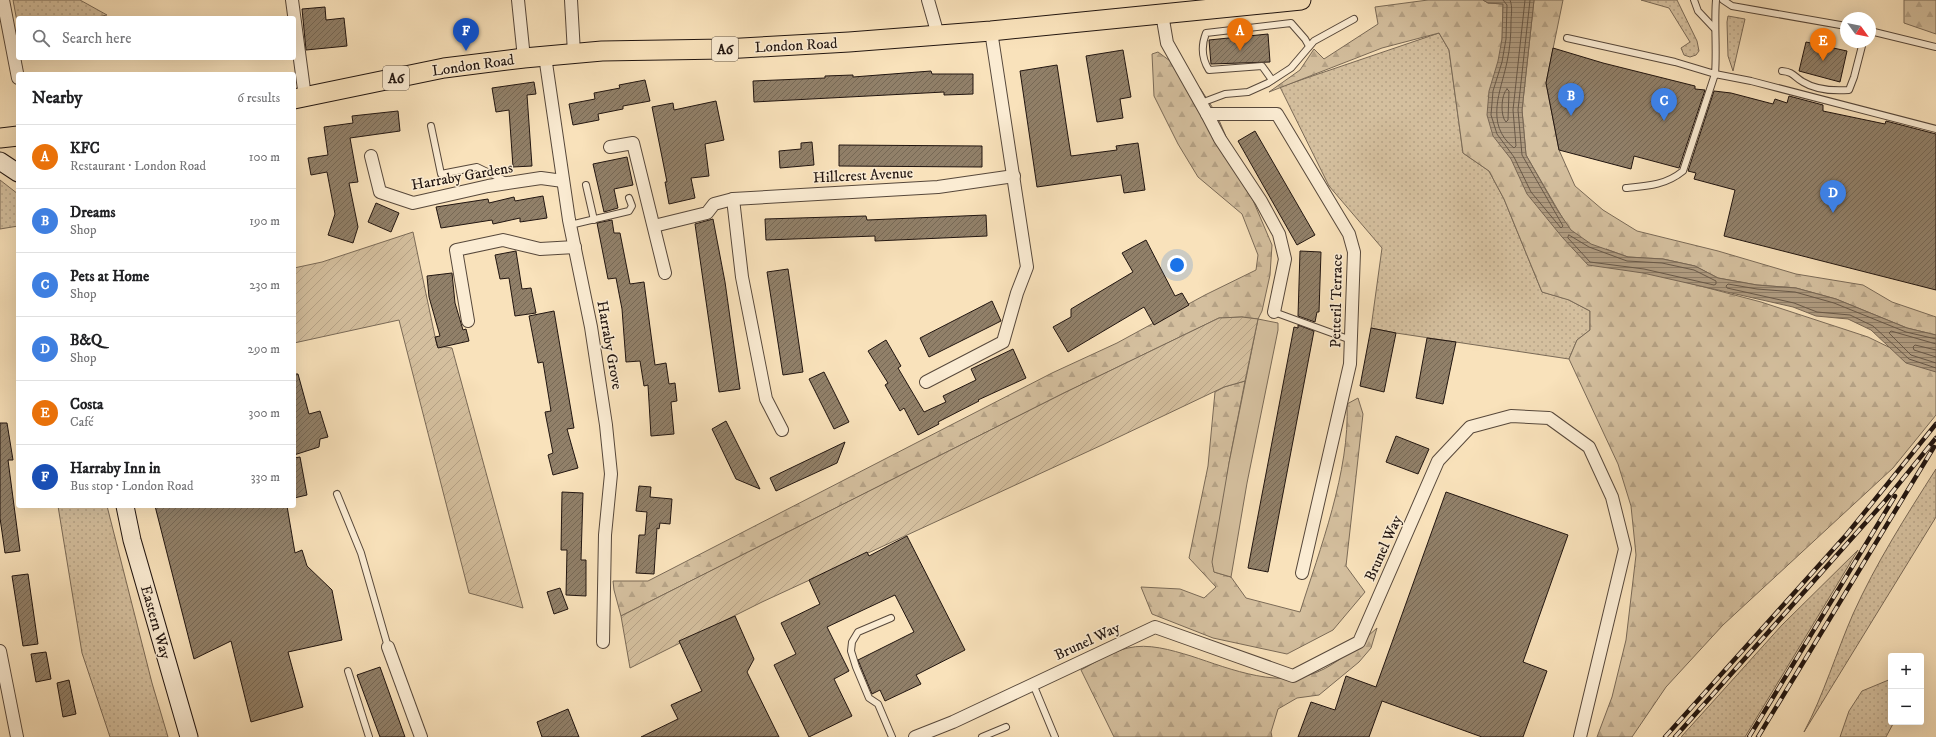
<!DOCTYPE html>
<html lang="en">
<head>
<meta charset="utf-8">
<style>
  :root { --surface:#fff; --page:#f2f2f2; --text:#202124; --muted:#757577; --line:#e0e0e0; --accent:#0f766e }
  body { margin:0; font-family:"IM FELL DW Pica",serif; background:var(--page); color:var(--text) }
  .controls { position:absolute; right:12px; bottom:12px; display:grid; overflow:hidden; border-radius:4px; box-shadow:0 4px 16px #0002 }
  .controls button { width:36px; height:36px; display:grid; place-items:center; padding:0; border:0; border-bottom:1px solid var(--line); background:var(--surface); color:var(--text); font:20px sans-serif }
  .compass { position:absolute; left:1840px; top:12px; width:36px; height:36px; border-radius:50%; background:var(--surface); box-shadow:0 4px 16px #0002; rotate:123deg }
  .you { position:absolute; left:1177px; top:265px; width:14px; height:14px; margin:-10px; border:3px solid #fff; border-radius:50%; background:#1a73e8; box-shadow:0 0 0 6px #1a73e833 }
  .badge { display:grid; place-items:center; width:26px; height:26px; border-radius:50%; background:var(--accent); color:#fff; font-size:13px; font-weight:700 }
  .pin { position:absolute; translate:-50% -33px; filter:drop-shadow(0 1px 2px #0008) }
  .pin::after { content:''; position:absolute; top:21px; width:14px; height:12px; background:inherit; clip-path:polygon(0 0,100% 0,50% 100%) }
  .list { margin:0; padding:0; list-style:none }
  h2 { display:flex; justify-content:space-between; align-items:center; height:52px; margin:0; padding:0 16px; font-size:17px }
  h2 small { font-size:13px; font-weight:400; color:var(--muted) }
  .list li { display:grid; grid-template-columns:26px 1fr auto; gap:12px; align-items:center; box-sizing:border-box; height:64px; padding:0 16px; border-top:1px solid var(--line) }
  .list b { display:block; font-size:15px; white-space:nowrap }
  .list p { margin:0; font-size:13px; white-space:nowrap; color:var(--muted) }
  .list em { font-size:13px; font-style:normal; color:var(--muted) }
  .icon { flex:none; width:22px; height:22px; fill:none; stroke:currentColor; stroke-width:2; stroke-linecap:round; stroke-linejoin:round }
  .map { position:relative; flex:none; width:1936px; height:737px; overflow:hidden }
  .search { position:absolute; background:var(--surface); box-shadow:0 4px 16px #0002; left:16px; top:16px; width:280px; height:44px; display:flex; align-items:center; gap:10px; box-sizing:border-box; padding:0 14px; border-radius:4px; color:var(--muted); font-size:15px }
  .panel { position:absolute; background:var(--surface); box-shadow:0 4px 16px #0002; left:16px; top:72px; width:280px; height:436px; border-radius:4px }
  .map>svg:first-child { display:block }
  .grass { fill:url(#grass-dots); stroke:#7a6a57 }
  .forest { fill:url(#forest-firs); stroke:#7a6a57 }
  .park { fill:#d4bf9e; stroke:#7a6a57 }
  .garden { fill:url(#garden-furrows); stroke:#7a6a57 }
  .water { fill:url(#water-rules); stroke:#776654 }
  .lines { fill:none; stroke-linecap:round; stroke-linejoin:round }
  .shore { stroke:#685848; stroke-width:1 }
  .building { fill:url(#building-hatch); stroke:#211510 }
  .lane-casing { stroke:#57483b; stroke-width:8 }
  .street-casing { stroke:#57483b; stroke-width:14 }
  .secondary-casing { stroke:#211510; stroke-width:19 }
  .primary-casing { stroke:#211510; stroke-width:21 }
  .lane { stroke:#fbecd3; stroke-width:6 }
  .street { stroke:#fbecd3; stroke-width:12 }
  .secondary { stroke:#fbecd3; stroke-width:17 }
  .primary { stroke:#f9e2bb; stroke-width:19 }
  .rail-casing { stroke:#211510; stroke-width:4.5 }
  .rail { stroke:#fbecd3; stroke-width:3; stroke-dasharray:9; stroke-linecap:butt }
  .labels { text-anchor:middle; stroke-width:3; stroke-linejoin:round; paint-order:stroke }
  .shield { fill:#fbecd3; stroke:#62564a; stroke-width:1 }
  .shield-label { font-size:14px; font-weight:bold; fill:#211510 }
  .street-label { font-size:15px; fill:#211510; stroke:#fbecd3 }
</style>
</head>
<body>
<div class="map">
<svg width="1936" height="737" viewBox="0 0 1936 737">
  <defs>
    <pattern id="grass-dots" width="8" height="8" patternUnits="userSpaceOnUse"><rect width="8" height="8" fill="#d4bf9e"/><path d="M2 2h.1M6 6h.1" fill="none" stroke="#b6a387" stroke-width="1.8" stroke-linecap="round"/></pattern>
    <pattern id="forest-firs" width="22" height="20" patternUnits="userSpaceOnUse"><rect width="22" height="20" fill="#d4bf9e"/><path d="M5 1l3.5 6h-7zM16 11l3.5 6h-7z" fill="#b6a387"/></pattern>
    <pattern id="garden-furrows" width="10" height="10" patternUnits="userSpaceOnUse"><rect width="10" height="10" fill="#d4bf9e"/><path d="M-1 1l2-2M0 10L10 0M9 11l2-2" fill="none" stroke="#b6a387"/></pattern>
    <pattern id="water-rules" width="6" height="5" patternUnits="userSpaceOnUse"><rect width="6" height="5" fill="#b09c81"/><path d="M0 2.5h6" fill="none" stroke="#8f7e68"/></pattern>
    <pattern id="building-hatch" width="6" height="6" patternUnits="userSpaceOnUse"><rect width="6" height="6" fill="#918069"/><path d="M-1 1l2-2M0 6l6-6M5 7l2-2" fill="none" stroke="#766855"/></pattern>
  </defs>
  <rect width="100%" height="100%" fill="#f9e2bb"/>
  <filter id="stains"><feTurbulence type="fractalNoise" baseFrequency=".005" numOctaves="4"/><feColorMatrix values="0 0 0 0 .2 0 0 0 0 .09 0 0 0 0 .02 0 0 0 .5 -.17"/></filter>
  <radialGradient id="worn" r=".72"><stop offset=".6" stop-color="#630" stop-opacity="0"/><stop offset="1" stop-color="#630" stop-opacity=".3"/></radialGradient>
  <!-- grass -->
  <g class="grass">
    <polygon points="13,0 80,0 107,15 92,18 18,18 18,27"/>
    <polygon points="1641,0 1677,0 1697,41 1699,51 1696,55 1690,57 1684,55 1681,48 1690,42 1669,8"/>
    <polygon points="1728,16 1745,19 1733,71 1728,56 1727,22"/>
    <polygon points="1439,33 1449,50 1463,153 1489,171 1504,199 1542,292 1567,299 1590,311 1590,330 1577,340 1569,359 1396,333 1371,328 1382,248 1329,186 1280,87"/>
    <polygon points="0,180 18,194 18,226 0,229"/>
    <path d="M1936,469V517L1804,732C1824,694 1836,653 1853,614C1876,563 1906,516 1936,469Z"/>
    <polygon points="58,506 107,506 152,683 168,737 110,737 82,653"/>
    <polygon points="1858,550 1745,737 1681,737 1782,625"/>
    <polygon points="1891,679 1891,722 1894,722 1886,737 1840,737 1849,711 1862,691"/>
  </g>
  <!-- forest -->
  <g class="forest">
    <polygon points="1428,0 1483,0 1488,3 1503,4 1500,129 1566,224 1526,155 1522,110 1534,0 1563,0 1546,83 1559,150 1575,186 1603,210 1637,231 1718,251 1796,274 1863,285 1892,302 1936,317 1936,335 1907,328 1836,299 1796,288 1757,285 1718,278 1695,266 1663,259 1628,257 1606,249 1636,269 1761,302 1868,337 1936,370 1936,415 1893,468 1723,625 1666,687 1632,737 1597,737 1612,697 1626,640 1636,555 1631,506 1618,464 1569,359 1577,340 1590,330 1590,311 1569,300 1542,292 1504,199 1489,171 1463,153 1449,50 1439,33 1382,48 1269,92 1300,70 1314,49 1324,59 1378,24 1375,7"/>
    <polygon points="1904,0 1936,0 1936,34 1904,23"/>
    <polygon points="1158,52 1185,72 1200,88 1216,113 1272,245 1270,275 1262,311 1258,319 1242,317 1219,318 1064,393 621,616 614,590 613,581 648,581 1052,373 1117,343 1205,295 1256,270 1258,255 1242,214 1198,177 1178,144 1154,96 1152,54"/>
    <path d="M1245,381L1229,463L1214,572L1231,577L1246,598L1300,612C1320,549 1350,471 1347,404L1358,398L1363,414L1346,566L1365,592L1333,630L1287,654L1213,638L1152,614L1141,587L1180,589L1204,598L1216,587L1189,558L1208,466L1215,392L1224,387Z"/>
    <path d="M1377,628L1371,648L1359,662L1319,695L1297,698L1278,709L1271,732L1272,737H1114L1081,670C1094,663 1113,651 1128,648C1148,643 1171,650 1191,656C1231,669 1282,691 1324,669C1343,659 1360,643 1377,628Z"/>
  </g>
  <!-- park -->
  <polygon class="park" points="1258,319 1278,323 1278,330 1247,483 1231,577 1214,572 1212,562 1229,463"/>
  <!-- garden -->
  <g class="garden">
    <polygon points="413,232 437,346 452,348 523,608 469,593 399,320 294,343 294,268 322,262"/>
    <polygon points="1242,317 1258,319 1245,381 1224,387 1102,445 762,602 630,668 621,616 1064,393 1219,318"/>
  </g>
  <!-- water -->
  <polygon class="water" points="1483,0 1534,0 1522,110 1526,155 1556,208 1571,230 1591,244 1628,257 1663,259 1695,266 1718,278 1757,285 1796,288 1836,299 1907,328 1936,335 1936,372 1906,363 1871,330 1848,319 1816,316 1793,307 1643,273 1588,265 1562,237 1527,194 1511,159 1493,136 1487,115 1489,91 1498,61 1502,39 1503,4 1488,3"/>
  <g class="lines">
    <!-- shore -->
    <g class="shore">
      <polyline points="1503,0 1507,5 1506,39 1502,62 1493,91 1491,115 1497,134 1514,157 1531,192 1561,228 1563,226 1522,155 1518,110 1530,0"/>
      <path d="M1510,0C1513,7 1511,15 1511,22C1511,35 1510,48 1507,62C1501,91 1484,124 1514,148L1516,146L1513,110L1525,0"/>
      <path d="M1507,89L1509,91L1508,120L1506,122C1500,116 1501,94 1507,89Z"/>
      <polygon points="1569,235 1589,247 1627,261 1662,263 1694,270 1716,281 1716,284 1714,285 1644,269 1590,262 1568,238"/>
      <polyline points="1936,339 1906,332 1834,303 1795,292 1757,289 1728,284 1726,286 1727,288 1794,303 1817,312 1850,315 1873,326 1909,359 1936,368"/>
      <polyline points="1936,344 1891,331 1889,333 1911,355 1936,363"/>
      <polyline points="1936,350 1915,345 1913,347 1914,350 1936,357"/>
    </g>
  </g>
  <!-- building -->
  <g class="building">
    <polygon points="325,7 326,20 344,18 347,46 306,50 302,9"/>
    <polygon points="1268,34 1270,62 1211,64 1209,40"/>
    <polygon points="1806,42 1847,51 1840,82 1799,71"/>
    <polygon points="1553,48 1603,63 1695,86 1695,89 1705,90 1679,168 1634,156 1631,169 1559,150 1546,83"/>
    <polygon points="1123,50 1131,97 1120,99 1123,118 1097,122 1086,56"/>
    <polygon points="1057,65 1071,156 1117,150 1116,146 1138,143 1145,190 1124,193 1121,175 1037,187 1020,71"/>
    <polygon points="931,71 932,74 973,74 973,94 944,95 944,92 754,102 753,81 825,78 825,76 853,75 853,77"/>
    <polygon points="645,80 650,101 623,106 623,109 598,114 599,120 573,125 569,104 595,99 594,93 620,88 619,85"/>
    <polygon points="534,82 536,94 527,95 532,166 513,167 509,110 496,112 492,88"/>
    <polygon points="1714,91 1731,93 1773,104 1775,99 1787,103 1789,96 1823,105 1823,111 1885,124 1886,121 1936,134 1936,290 1724,236 1735,190 1694,179 1696,173 1688,171"/>
    <polygon points="716,101 724,140 705,144 709,176 691,178 695,198 669,204 665,182 667,182 652,107 673,103 674,110"/>
    <polygon points="398,111 400,131 350,138 358,182 349,183 358,227 353,243 328,235 335,214 327,172 311,175 308,158 328,155 324,127 353,123 352,116"/>
    <polygon points="1255,131 1315,235 1297,245 1238,141"/>
    <polygon points="812,142 814,165 780,168 779,151 801,149 801,143"/>
    <polygon points="839,145 982,146 982,167 839,166"/>
    <polygon points="627,157 633,185 614,189 618,208 604,212 593,164"/>
    <polygon points="543,196 547,218 520,222 520,218 493,224 492,220 441,228 436,207 488,199 489,203 514,197 515,201"/>
    <polygon points="376,203 399,213 391,232 368,222"/>
    <polygon points="986,215 987,236 875,241 875,236 766,240 765,219 866,216 867,220"/>
    <polygon points="713,219 725,282 740,389 719,392 695,224"/>
    <polygon points="612,220 614,233 620,233 630,284 644,282 655,365 666,363 669,384 675,383 677,401 671,402 674,434 651,436 648,385 644,386 640,361 626,362 622,309 616,278 608,279 597,223"/>
    <polygon points="1146,240 1175,296 1182,293 1189,305 1154,325 1144,307 1068,352 1053,327 1071,317 1071,309 1133,272 1122,253"/>
    <polygon points="516,251 522,289 531,288 536,313 515,316 509,278 500,279 495,255"/>
    <polygon points="1300,251 1321,252 1319,312 1317,312 1315,322 1298,316"/>
    <polygon points="788,269 803,372 783,375 767,272"/>
    <polygon points="452,273 455,303 463,330 466,329 469,341 438,348 435,337 440,336 429,297 427,276"/>
    <polygon points="992,301 1001,321 929,357 920,338"/>
    <polygon points="554,311 574,428 567,429 578,468 553,475 548,455 553,453 545,412 551,411 543,362 538,363 529,316"/>
    <polygon points="1298,325 1314,331 1268,572 1248,568 1294,327 1298,328"/>
    <polygon points="1371,328 1396,333 1384,392 1360,386"/>
    <polygon points="1427,338 1456,342 1443,404 1416,398"/>
    <polygon points="886,340 901,366 898,368 924,412 946,402 943,396 976,380 971,369 1013,349 1026,378 978,400 979,401 938,422 939,424 918,435 904,408 900,411 885,385 888,383 868,351"/>
    <polygon points="824,372 849,422 834,429 809,379"/>
    <polygon points="294,374 298,374 309,414 320,411 328,437 320,439 319,447 294,455"/>
    <polygon points="726,421 760,489 736,479 712,429"/>
    <polygon points="0,423 7,423 13,460 8,460 20,551 5,553 0,518"/>
    <polygon points="1396,436 1429,449 1418,474 1386,462"/>
    <polygon points="845,442 837,463 776,491 770,478"/>
    <polygon points="300,457 307,495 294,498 294,458"/>
    <polygon points="639,486 651,487 650,497 672,499 670,524 660,523 659,529 657,528 654,574 636,573 639,535 645,535 647,512 636,511"/>
    <polygon points="562,492 583,493 581,560 586,560 586,596 566,595 567,550 561,550"/>
    <polygon points="1446,492 1568,535 1523,662 1547,671 1523,737 1482,737 1382,701 1369,737 1298,737 1311,702 1335,710 1346,676 1376,687"/>
    <polygon points="155,506 287,506 295,553 302,550 307,566 332,590 342,640 288,652 303,707 251,722 231,641 194,659"/>
    <polygon points="907,536 965,650 916,675 921,684 885,701 880,690 872,694 858,660 914,632 895,595 827,627 849,671 834,679 852,716 809,737 774,665 796,654 781,623 820,604 809,580 867,552 869,556"/>
    <polygon points="28,574 38,644 23,646 12,576"/>
    <polygon points="560,588 568,609 554,614 547,592"/>
    <polygon points="735,616 754,659 747,672 779,737 641,737 678,719 671,705 702,691 679,641"/>
    <polygon points="46,652 51,679 36,682 31,654"/>
    <polygon points="380,667 405,737 380,737 357,675"/>
    <polygon points="69,680 76,714 63,717 57,683"/>
    <polygon points="568,709 579,737 542,737 537,722"/>
  </g>
  <g class="lines">
    <defs>
      <g id="lane">
        <polyline points="1694,0 1698,11 1714,28"/>
        <polyline points="1723,0 1732,6 1846,26"/>
        <polyline points="1870,31 1936,47"/>
        <path d="M1567,38L1675,62L1715,74C1717,49 1714,25 1716,0"/>
        <path d="M1782,71C1794,72 1794,77 1803,82C1816,90 1835,91 1849,90L1854,77L1863,42"/>
        <path d="M1272,80L1262,66L1209,70C1202,59 1201,46 1206,33L1291,23L1305,39L1309,46"/>
        <polyline points="1201,103 1225,94 1248,92 1268,83 1291,68 1314,41 1354,19"/>
        <polyline points="431,126 441,174 477,167 506,181"/>
        <polyline points="586,185 594,220"/>
        <path d="M1626,188C1648,186 1666,185 1683,171L1715,74L1751,81L1936,129"/>
        <polyline points="570,225 629,211 632,206 629,198"/>
        <polyline points="1274,312 1351,340"/>
        <polyline points="337,494 361,553 388,647"/>
        <polyline points="891,618 858,632 852,642 851,651 856,667 869,698 878,704 892,737"/>
        <polyline points="348,671 369,737"/>
        <polyline points="1033,684 1055,737"/>
        <polyline points="982,737 1006,727"/>
      </g>
      <g id="street">
        <polyline points="3,0 18,78"/>
        <polyline points="292,0 305,97"/>
        <polyline points="518,0 524,58"/>
        <polyline points="571,0 574,53"/>
        <polyline points="928,0 938,35"/>
        <polyline points="1162,14 1167,43 1207,114 1277,114 1349,234 1354,252 1350,364 1302,573"/>
        <polyline points="545,56 569,220 591,327 606,425 611,474 605,535 603,642"/>
        <polyline points="1207,114 1220,139 1261,201 1279,234 1285,259 1274,312"/>
        <polyline points="610,147 633,143 665,273"/>
        <polyline points="371,156 380,192 413,203 488,186 541,178 563,181"/>
        <polyline points="733,199 742,277 766,399 782,430"/>
        <polyline points="654,226 707,213 714,204 733,199 938,187 1014,176"/>
        <polyline points="468,321 456,250 503,240 540,249 575,247"/>
        <polyline points="926,382 1003,342 1017,293 1027,267 991,31"/>
        <polyline points="388,647 421,737"/>
        <polyline points="0,651 17,737"/>
        <polyline points="915,737 953,722 1155,627 1293,676 1359,642 1438,461 1470,427 1511,416 1549,418 1589,447 1612,497 1625,549 1580,737"/>
      </g>
      <g id="secondary">
        <polyline points="0,161 18,173"/>
        <polyline points="125,506 132,540 189,737"/>
      </g>
      <g id="primary">
        <polyline points="294,99 444,68 524,58 602,51 724,49 849,42 991,31 1301,0"/>
        <polyline points="0,138 18,136"/>
      </g>
    </defs>
    <!-- lane casing -->
    <use href="#lane" class="lane-casing"/>
    <!-- street casing -->
    <use href="#street" class="street-casing"/>
    <!-- secondary casing -->
    <use href="#secondary" class="secondary-casing"/>
    <!-- primary casing -->
    <use href="#primary" class="primary-casing"/>
    <!-- lane -->
    <use href="#lane" class="lane"/>
    <!-- street -->
    <use href="#street" class="street"/>
    <!-- secondary -->
    <use href="#secondary" class="secondary"/>
    <!-- primary -->
    <use href="#primary" class="primary"/>
    <defs>
      <g id="rail">
        <polyline points="1665,737 1847,534 1936,424"/>
        <polyline points="1675,737 1885,501 1936,438"/>
        <polyline points="1749,737 1895,496"/>
        <polyline points="1758,737 1934,447"/>
      </g>
    </defs>
    <!-- rail casing -->
    <use href="#rail" class="rail-casing"/>
    <!-- rail -->
    <use href="#rail" class="rail"/>
  </g>
  <g class="labels">
    <!-- shield labels -->
    <g class="shield">
      <rect x="712" y="37" width="26" height="24" rx="3"/>
      <rect x="383" y="66" width="26" height="24" rx="3"/>
    </g>
    <g class="shield-label">
      <text x="725" y="54">A6</text>
      <text x="396" y="83">A6</text>
    </g>
    <!-- street labels -->
    <g class="street-label">
      <text transform="translate(796 45) rotate(-3)" y="5">London Road</text>
      <text transform="translate(473 65) rotate(-8)" y="5">London Road</text>
      <text transform="translate(863 175) rotate(-3)" y="5">Hillcrest Avenue</text>
      <text transform="translate(462 176) rotate(-10)" y="5">Harraby Gardens</text>
      <text transform="translate(1336 301) rotate(-89)" y="5">Petteril Terrace</text>
      <text transform="translate(610 345) rotate(80)" y="5">Harraby Grove</text>
      <text transform="translate(1383 548) rotate(-66)" y="5">Brunel Way</text>
      <text transform="translate(156 622) rotate(74)" y="5">Eastern Way</text>
      <text transform="translate(1087 641) rotate(-25)" y="5">Brunel Way</text>
    </g>
  </g>
  <rect width="100%" height="100%" filter="url(#stains)"/>
  <rect width="100%" height="100%" fill="url(#worn)"/>
</svg>
<div class="controls">
<button>+</button>
<button>−</button>
</div>
<svg class="compass" viewBox="-18 -18 36 36"><path d="M0-13l5 13h-10z" fill="#e53935"/><path d="M0 13l5-13h-10z" fill="#757577"/></svg>
<div class="you"></div>
<div class="pin badge" style="left:1240px;top:51px;background:#e8710a">A</div>
<div class="pin badge" style="left:1571px;top:116px;background:#3f7fe0">B</div>
<div class="pin badge" style="left:1664px;top:121px;background:#3f7fe0">C</div>
<div class="pin badge" style="left:1833px;top:213px;background:#3f7fe0">D</div>
<div class="pin badge" style="left:1823px;top:61px;background:#e8710a">E</div>
<div class="pin badge" style="left:466px;top:51px;background:#1a4fb4">F</div>
<div class="search"><svg class="icon" aria-label="search" viewBox="0 0 24 24"><circle cx="10" cy="10" r="6"/><path d="M15 15l6 6"/></svg>Search here</div>
<section class="panel">
<h2>Nearby<small>6 results</small></h2>
<ul class="list">
<li><span class="badge" style="background:#e8710a">A</span><div><b>KFC</b><p>Restaurant · London Road</p></div><em>100 m</em></li>
<li><span class="badge" style="background:#3f7fe0">B</span><div><b>Dreams</b><p>Shop</p></div><em>190 m</em></li>
<li><span class="badge" style="background:#3f7fe0">C</span><div><b>Pets at Home</b><p>Shop</p></div><em>230 m</em></li>
<li><span class="badge" style="background:#3f7fe0">D</span><div><b>B&amp;Q</b><p>Shop</p></div><em>290 m</em></li>
<li><span class="badge" style="background:#e8710a">E</span><div><b>Costa</b><p>Café</p></div><em>300 m</em></li>
<li><span class="badge" style="background:#1a4fb4">F</span><div><b>Harraby Inn in</b><p>Bus stop · London Road</p></div><em>330 m</em></li>
</ul>
</section>
</div>
</body>
</html>
